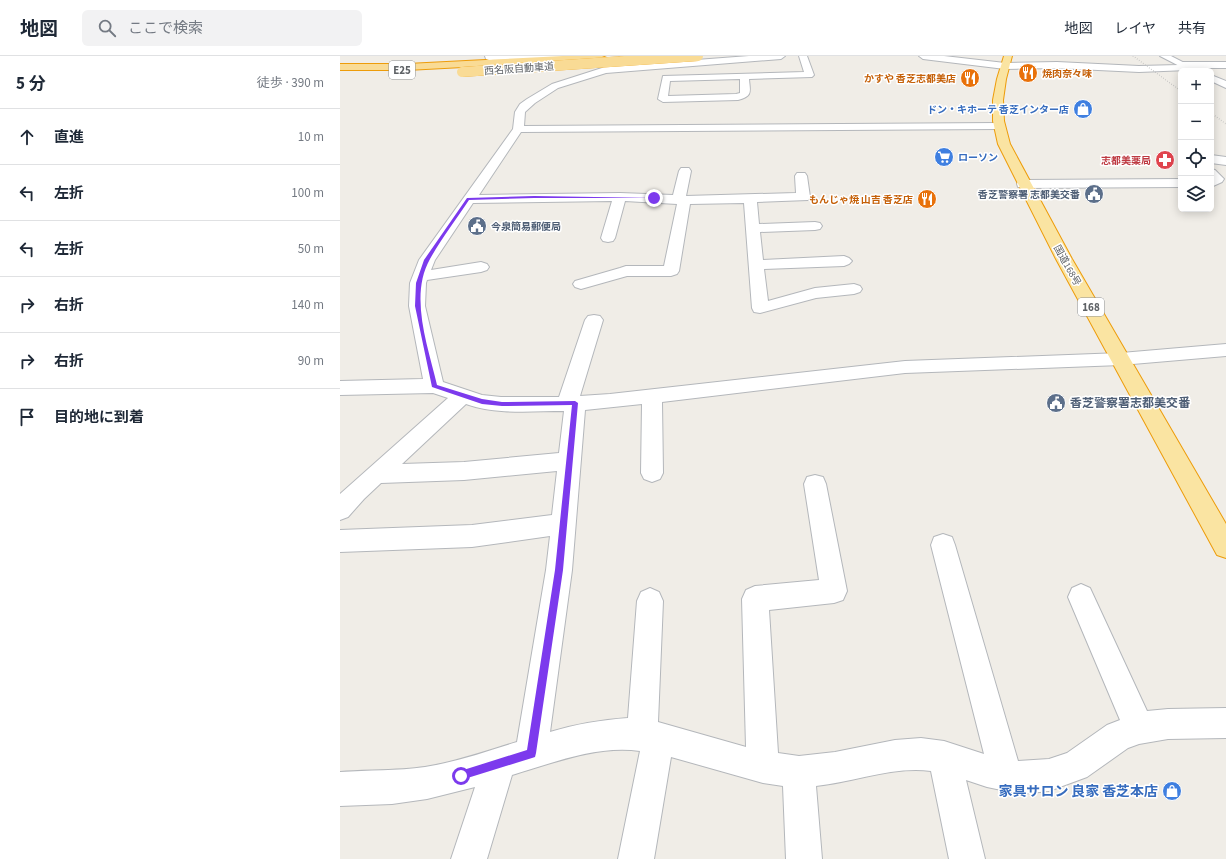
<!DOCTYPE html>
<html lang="ja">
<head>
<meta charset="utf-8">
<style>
  :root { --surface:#fff; --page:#f2f2f3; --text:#1f2937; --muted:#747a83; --line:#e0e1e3 }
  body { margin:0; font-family:"Source Sans 3","Noto Sans JP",sans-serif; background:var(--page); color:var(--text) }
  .controls { position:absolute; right:12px; top:12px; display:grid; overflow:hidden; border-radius:6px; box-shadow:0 2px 10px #0003 }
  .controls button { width:36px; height:36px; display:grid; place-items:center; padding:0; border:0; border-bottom:1px solid var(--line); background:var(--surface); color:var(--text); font:20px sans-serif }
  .stop { position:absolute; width:12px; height:12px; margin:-9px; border:3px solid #7c3aed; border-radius:50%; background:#fff }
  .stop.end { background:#7c3aed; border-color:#fff; box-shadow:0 1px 4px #0008 }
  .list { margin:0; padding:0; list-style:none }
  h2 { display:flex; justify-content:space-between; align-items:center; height:52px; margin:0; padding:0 16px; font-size:17px }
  h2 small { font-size:13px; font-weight:400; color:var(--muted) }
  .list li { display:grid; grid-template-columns:26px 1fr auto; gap:12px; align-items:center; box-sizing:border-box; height:56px; padding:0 16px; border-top:1px solid var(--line) }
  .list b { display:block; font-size:15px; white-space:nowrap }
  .list em { font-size:13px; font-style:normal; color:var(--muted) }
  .icon { flex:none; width:22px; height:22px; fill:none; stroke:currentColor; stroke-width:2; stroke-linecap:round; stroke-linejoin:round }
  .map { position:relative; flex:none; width:886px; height:803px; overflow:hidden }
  header { display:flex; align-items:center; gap:24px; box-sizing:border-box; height:56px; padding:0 20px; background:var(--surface); border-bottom:1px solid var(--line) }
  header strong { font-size:19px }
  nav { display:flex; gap:22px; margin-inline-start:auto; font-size:14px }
  .search { width:280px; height:36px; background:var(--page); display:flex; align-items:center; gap:10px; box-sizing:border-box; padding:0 14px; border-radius:6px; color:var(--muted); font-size:15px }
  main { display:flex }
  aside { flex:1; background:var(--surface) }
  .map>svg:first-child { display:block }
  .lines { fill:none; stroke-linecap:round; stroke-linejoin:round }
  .minor-casing { stroke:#b4b7bb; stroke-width:2 }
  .secondary-casing { stroke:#b3b6bb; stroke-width:2 }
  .trunk-casing { stroke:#ed9c0a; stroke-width:2 }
  .motorway-casing { stroke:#ed9c0a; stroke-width:2 }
  .minor { fill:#fff; fill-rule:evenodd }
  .secondary { fill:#fff; fill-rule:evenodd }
  .trunk { fill:#fae4a2; fill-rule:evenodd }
  .motorway { fill:#f9db95; fill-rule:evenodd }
  .rail { stroke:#b5b6b6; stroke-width:1.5; stroke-dasharray:0.5 2; stroke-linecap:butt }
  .motorway-bridge-casing { stroke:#ed9c0a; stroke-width:10; stroke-linecap:butt }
  .motorway-bridge { stroke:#f9db95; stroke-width:10 }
  .route { fill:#7c3aed }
  .labels { text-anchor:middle; stroke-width:3; stroke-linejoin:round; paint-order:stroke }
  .far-street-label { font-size:10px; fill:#5e6266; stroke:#fff }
  .far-food-label { font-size:10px; font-weight:bold; fill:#c56008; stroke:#fff; text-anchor:end }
  .far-shop-label { font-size:10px; font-weight:bold; fill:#366cbe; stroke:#fff; text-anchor:end }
  .far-health-label { font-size:10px; font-weight:bold; fill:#be3a42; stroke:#fff; text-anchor:end }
  .far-service-label { font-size:10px; font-weight:bold; fill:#4e5e75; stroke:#fff; text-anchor:end }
  .shield { fill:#fff; stroke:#8e9194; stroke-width:1 }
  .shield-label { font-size:11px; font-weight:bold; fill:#5e6266 }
  .service-label { font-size:12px; font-weight:bold; fill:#4e5e75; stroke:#fff; text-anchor:start }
  .near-shop-label { font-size:14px; font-weight:bold; fill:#366cbe; stroke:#fff; text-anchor:end }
</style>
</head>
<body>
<header>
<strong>地図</strong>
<div class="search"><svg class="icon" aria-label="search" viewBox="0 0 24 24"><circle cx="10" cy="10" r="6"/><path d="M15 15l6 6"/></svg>ここで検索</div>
<nav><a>地図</a><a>レイヤ</a><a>共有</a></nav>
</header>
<main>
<aside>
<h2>5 分<small>徒歩 · 390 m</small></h2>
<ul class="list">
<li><svg class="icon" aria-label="ahead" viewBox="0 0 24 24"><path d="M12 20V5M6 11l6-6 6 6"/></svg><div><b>直進</b></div><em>10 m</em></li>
<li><svg class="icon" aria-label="left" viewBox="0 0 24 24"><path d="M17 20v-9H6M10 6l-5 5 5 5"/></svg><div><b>左折</b></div><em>100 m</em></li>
<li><svg class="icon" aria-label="left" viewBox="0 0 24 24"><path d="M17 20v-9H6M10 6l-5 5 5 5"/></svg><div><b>左折</b></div><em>50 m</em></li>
<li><svg class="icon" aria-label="right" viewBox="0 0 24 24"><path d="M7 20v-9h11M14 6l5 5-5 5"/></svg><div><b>右折</b></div><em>140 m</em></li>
<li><svg class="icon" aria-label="right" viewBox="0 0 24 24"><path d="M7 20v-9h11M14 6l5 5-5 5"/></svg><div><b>右折</b></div><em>90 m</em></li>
<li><svg class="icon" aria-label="arrive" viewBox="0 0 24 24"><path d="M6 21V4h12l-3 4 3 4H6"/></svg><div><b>目的地に到着</b></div></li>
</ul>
</aside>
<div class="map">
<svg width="886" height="803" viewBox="0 0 886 803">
  <rect width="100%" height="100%" fill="#f0ede7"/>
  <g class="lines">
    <defs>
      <g id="minor">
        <polygon points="145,0 231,0 227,3 149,4 146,3"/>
        <path d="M281,0H290L277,10L409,0H445L441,3L266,17L218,32L195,47L185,56L184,70L658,67L663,70L658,73L181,76L139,139L280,137L333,139L339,115L341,112H349L351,115L346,140L456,137L455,120L457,117H465L467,120L470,141L468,144L417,146L419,168L475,166L480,167L482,170L480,173L475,174L420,176L423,204L504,200L509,202L512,205L509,208L504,210L424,213L428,245L475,232L514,228L520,230L522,233L520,236L514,238L476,242L420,257L414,256L412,252L404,147L350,148L339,215L337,218L331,220H287L241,233L235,231L233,228L235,225L280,212L286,210H324L337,148L285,145L275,182L273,185L268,186L263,185L261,182L272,145L133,147L95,204L91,214L141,206L147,208L149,211L147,214L141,216L87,224L86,227L85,250L103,326L142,339L161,341H219L245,264L248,260L254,259L260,260L263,264L240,340L270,338L565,305L781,297L886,288V300L781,309L565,317L322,346L323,417L320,423L312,426L304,423L301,417L302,348L245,354L232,514L210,676C236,668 261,664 288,662L297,545L301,536L310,532L319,536L323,545L318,666L406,691L402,543L406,534L415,530L479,524L464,428L467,421L475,419L483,421L486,428L507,535L503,544L494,547L429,554L438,697L459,700L495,696L555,684L581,682L604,685L644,698L591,489L594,481L603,478L612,481L615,489L678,705L709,703L727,697L767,669L780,664L728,541L732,532L741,528L750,532L807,655L828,653L886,652V682L828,683L799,688L788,692L747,721L709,735L681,738L647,731L626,724L645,803H609L591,715C553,710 514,726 476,730L482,803H446L443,730L423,727L331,701L314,803H278L300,695C256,689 213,707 172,719L147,803H111L135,731L87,743L52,748L0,750V716C29,714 57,715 85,711C117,706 147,695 177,686L206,514L210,480L132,491L0,496V474L132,469L212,459L217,415L124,424L41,427L24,443L8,461L0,464V438L108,342L93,337L0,339V325L83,323L69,250L70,227L79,204L173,73L175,56L180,48L187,43L212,28L262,12ZM126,348C157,359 192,355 224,355L219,397L124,406L62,408Z"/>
        <path d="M459,0H467L474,19L472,21L409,23C410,36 413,40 398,44L323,46L318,43L323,20L464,16ZM400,23V37L396,38L328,40L330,25Z"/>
        <polygon points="579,0 604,0 665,7 717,6 799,10 839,9 843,6 886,6 886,12 852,12 848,14 799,16 717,12 665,13 583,3"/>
        <polygon points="871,99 886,101 886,109 871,107"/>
        <polygon points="871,113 875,114 884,123 882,126 871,131"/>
        <polygon points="841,123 841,131 683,132 678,131 677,128 678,125 683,124"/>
      </g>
      <g id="secondary">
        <polygon points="820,0 831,0 860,15 849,15"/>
        <polygon points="871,19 886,25 886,32 871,25"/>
      </g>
      <polygon id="trunk" points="664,0 672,0 666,23 663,44 664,65 670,88 732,203 886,468 886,502 877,499 716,203 658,88 653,65 653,44 657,23"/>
      <polygon id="motorway" points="223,0 262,0 269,3 265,6 252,4 67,14 0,14 0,8 67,8"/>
    </defs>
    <!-- minor casing -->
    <use href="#minor" class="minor-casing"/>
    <!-- secondary casing -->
    <use href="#secondary" class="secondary-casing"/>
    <!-- trunk casing -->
    <use href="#trunk" class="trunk-casing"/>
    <!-- motorway casing -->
    <use href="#motorway" class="motorway-casing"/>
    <!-- minor -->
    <use href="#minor" class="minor"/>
    <!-- secondary -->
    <use href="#secondary" class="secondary"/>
    <!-- trunk -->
    <use href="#trunk" class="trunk"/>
    <!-- motorway -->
    <use href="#motorway" class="motorway"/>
    <!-- rail -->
    <g class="rail">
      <polyline points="793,0 841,35"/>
      <polyline points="871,57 886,68"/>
    </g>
    <defs>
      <polyline id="motorway-bridge" points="122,16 358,0"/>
    </defs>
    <!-- motorway-bridge casing -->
    <use href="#motorway-bridge" class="motorway-bridge-casing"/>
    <!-- motorway-bridge -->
    <use href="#motorway-bridge" class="motorway-bridge"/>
  </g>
  <!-- route -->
  <path class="route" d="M194,140L316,142H194L129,144C116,164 101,183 90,203C69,240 88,290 97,329L142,343L162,346L235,345L238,347L223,514L196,697L195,701L192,702L121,724L117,723L116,720L117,716L187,694L215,514L232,349L162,350L142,348L92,331L75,250L76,227L84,204L127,142Z"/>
  <!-- icons -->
  <defs>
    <symbol id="restaurant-disc" viewBox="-11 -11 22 22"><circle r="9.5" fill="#e8710a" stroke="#fff"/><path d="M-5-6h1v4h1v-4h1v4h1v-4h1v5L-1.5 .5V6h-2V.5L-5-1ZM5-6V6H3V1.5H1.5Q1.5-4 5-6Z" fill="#fff"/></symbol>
    <symbol id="shop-disc" viewBox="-11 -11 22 22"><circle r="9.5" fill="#3f7fe0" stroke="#fff"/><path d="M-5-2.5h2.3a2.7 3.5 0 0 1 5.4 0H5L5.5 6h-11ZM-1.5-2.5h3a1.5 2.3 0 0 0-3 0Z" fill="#fff"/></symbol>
    <symbol id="supermarket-disc" viewBox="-11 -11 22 22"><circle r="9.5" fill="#3f7fe0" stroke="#fff"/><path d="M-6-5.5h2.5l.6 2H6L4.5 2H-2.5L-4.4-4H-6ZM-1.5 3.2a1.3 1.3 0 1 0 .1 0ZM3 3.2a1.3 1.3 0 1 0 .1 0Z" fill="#fff"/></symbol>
    <symbol id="pharmacy-disc" viewBox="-11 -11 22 22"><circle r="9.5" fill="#e0444e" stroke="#fff"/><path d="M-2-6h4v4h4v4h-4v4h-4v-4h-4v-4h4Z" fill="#fff"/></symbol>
    <symbol id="civic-disc" viewBox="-11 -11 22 22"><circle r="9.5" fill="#5c6f8a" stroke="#fff"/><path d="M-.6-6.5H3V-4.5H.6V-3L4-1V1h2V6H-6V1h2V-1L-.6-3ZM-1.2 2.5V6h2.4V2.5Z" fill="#fff"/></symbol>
  </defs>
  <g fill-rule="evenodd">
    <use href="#restaurant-disc" x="677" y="6" width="22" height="22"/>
    <use href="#restaurant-disc" x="619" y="11" width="22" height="22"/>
    <use href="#shop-disc" x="732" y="42" width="22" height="22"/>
    <use href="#supermarket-disc" x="593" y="90" width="22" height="22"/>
    <use href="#pharmacy-disc" x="814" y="93" width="22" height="22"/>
    <use href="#civic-disc" x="743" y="127" width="22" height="22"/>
    <use href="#restaurant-disc" x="576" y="132" width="22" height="22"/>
    <use href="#civic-disc" x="126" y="159" width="22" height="22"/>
    <use href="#civic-disc" x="705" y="336" width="22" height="22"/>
    <use href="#shop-disc" x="821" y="724" width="22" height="22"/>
  </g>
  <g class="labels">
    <!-- far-street labels -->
    <g class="far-street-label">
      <text transform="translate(179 12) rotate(-4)" y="4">西名阪自動車道</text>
      <text transform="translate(728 209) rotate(61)" y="4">国道168号</text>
    </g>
    <!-- far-food labels -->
    <g class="far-food-label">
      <text x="702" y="21" text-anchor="start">焼肉奈々味</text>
      <text x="616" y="26">かすや 香芝志都美店</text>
      <text x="573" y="147">もんじゃ焼 山吉 香芝店</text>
    </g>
    <!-- far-shop labels -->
    <g class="far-shop-label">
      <text x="729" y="57">ドン・キホーテ 香芝インター店</text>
      <text x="618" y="105" text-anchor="start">ローソン</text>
    </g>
    <!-- far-health labels -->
    <g class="far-health-label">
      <text x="811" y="108">志都美薬局</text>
    </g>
    <!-- far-service labels -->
    <g class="far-service-label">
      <text x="740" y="142">香芝警察署 志都美交番</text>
      <text x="151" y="174" text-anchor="start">今泉簡易郵便局</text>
    </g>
    <!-- shield labels -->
    <g class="shield">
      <rect x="49" y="5" width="26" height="18" rx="3"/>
      <rect x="738" y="242" width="26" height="18" rx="3"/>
    </g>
    <g class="shield-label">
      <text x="62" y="18">E25</text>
      <text x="751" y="255">168</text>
    </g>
    <!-- service labels -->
    <g class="service-label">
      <text x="730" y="351">香芝警察署志都美交番</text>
    </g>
    <!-- near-shop labels -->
    <g class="near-shop-label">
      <text x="818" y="740">家具サロン 良家 香芝本店</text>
    </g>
  </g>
</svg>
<div class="controls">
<button>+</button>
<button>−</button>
<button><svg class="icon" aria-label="locate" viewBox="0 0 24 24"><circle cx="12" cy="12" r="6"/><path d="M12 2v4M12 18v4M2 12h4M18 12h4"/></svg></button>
<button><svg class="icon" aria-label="layers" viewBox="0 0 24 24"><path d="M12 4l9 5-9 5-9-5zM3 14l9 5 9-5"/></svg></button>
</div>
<div class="stop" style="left:121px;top:720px"></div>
<div class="stop end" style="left:314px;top:142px"></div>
</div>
</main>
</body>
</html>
